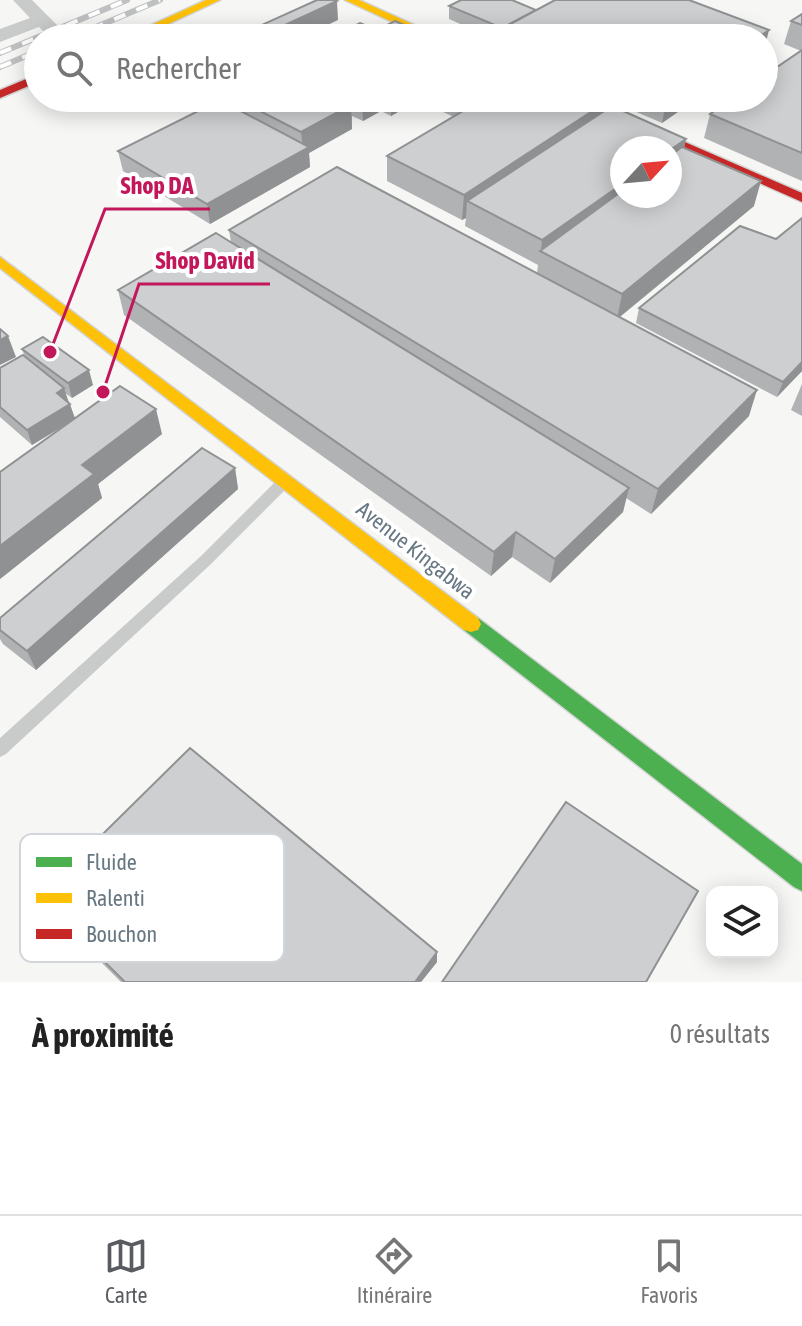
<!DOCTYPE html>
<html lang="fr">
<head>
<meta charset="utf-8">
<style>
  :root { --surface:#fff; --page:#f2f2f2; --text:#222; --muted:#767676; --line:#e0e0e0; --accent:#585c60 }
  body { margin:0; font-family:"Asap Condensed",sans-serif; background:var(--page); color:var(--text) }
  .controls { position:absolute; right:24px; bottom:24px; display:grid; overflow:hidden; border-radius:16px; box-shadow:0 4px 20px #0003 }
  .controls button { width:72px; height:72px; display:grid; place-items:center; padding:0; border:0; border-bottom:2px solid var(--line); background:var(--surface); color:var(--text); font:40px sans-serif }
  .compass { position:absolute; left:610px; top:136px; width:72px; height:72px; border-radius:50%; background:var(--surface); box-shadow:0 4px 20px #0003; rotate:64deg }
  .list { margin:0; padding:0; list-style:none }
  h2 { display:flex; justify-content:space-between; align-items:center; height:104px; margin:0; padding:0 32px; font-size:34px }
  h2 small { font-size:26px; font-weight:400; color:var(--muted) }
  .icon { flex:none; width:44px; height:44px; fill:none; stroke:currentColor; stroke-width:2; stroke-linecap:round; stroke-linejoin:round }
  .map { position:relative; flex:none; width:802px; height:982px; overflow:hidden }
  .search { position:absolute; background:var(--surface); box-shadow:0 4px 20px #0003; left:24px; right:24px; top:24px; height:88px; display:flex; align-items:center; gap:20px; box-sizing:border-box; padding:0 28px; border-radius:44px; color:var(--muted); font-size:30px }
  .sheet { height:232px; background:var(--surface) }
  nav { display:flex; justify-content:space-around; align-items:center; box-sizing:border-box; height:112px; border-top:2px solid var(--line); background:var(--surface); font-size:22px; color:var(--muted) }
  nav a { display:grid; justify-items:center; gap:4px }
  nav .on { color:var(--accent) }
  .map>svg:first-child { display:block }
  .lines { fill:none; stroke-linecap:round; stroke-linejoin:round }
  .fast-casing { stroke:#d2d3d3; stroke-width:3 }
  .slow-casing { stroke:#d2d3d3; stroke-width:3 }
  .jam-casing { stroke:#d2d3d3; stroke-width:3 }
  .lane { fill:#c9caca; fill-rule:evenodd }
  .street { fill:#c9caca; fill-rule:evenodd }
  .fast { fill:#4caf50; fill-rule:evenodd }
  .slow { fill:#ffc107; fill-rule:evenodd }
  .jam { fill:#c62828; fill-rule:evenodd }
  .rail-casing { stroke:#bfc0c2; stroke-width:6 }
  .rail { stroke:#fff; stroke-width:4; stroke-dasharray:12; stroke-linecap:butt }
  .wall { fill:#b0b2b3 }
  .shaded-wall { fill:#909192 }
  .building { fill:#cdcfd0; stroke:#909192; stroke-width:2 }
  .labels { text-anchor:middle; stroke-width:8; stroke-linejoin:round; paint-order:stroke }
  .street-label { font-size:22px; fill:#687883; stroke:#fff }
  .key { fill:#fff; stroke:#d2d6da; stroke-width:2 }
  .key-label { font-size:22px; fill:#687883 }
  .leader { fill:none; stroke:#c2185b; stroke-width:3 }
  .callout-dot { fill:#c2185b; stroke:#fff; stroke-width:3 }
  .callout-label { font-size:24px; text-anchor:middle; font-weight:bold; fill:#c2185b; stroke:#fff; stroke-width:8; stroke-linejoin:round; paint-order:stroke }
</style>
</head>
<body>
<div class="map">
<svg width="802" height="982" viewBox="0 0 802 982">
  <rect width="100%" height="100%" fill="#f6f6f5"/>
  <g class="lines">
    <defs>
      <polygon id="fast" points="471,616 478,618 802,864 802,891 794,887 464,630 461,624 464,618"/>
      <g id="slow">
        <polygon points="206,0 220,0 138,38 123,38"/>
        <polygon points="345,0 359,0 443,38 427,38"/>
        <polygon points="0,257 478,618 481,624 478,630 471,632 464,630 0,268"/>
      </g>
      <g id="jam">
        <polygon points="38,74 38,82 0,98 0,90"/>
        <polygon points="568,98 584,98 802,193 802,202"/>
      </g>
    </defs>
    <!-- fast casing -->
    <use href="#fast" class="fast-casing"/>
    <!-- slow casing -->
    <use href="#slow" class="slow-casing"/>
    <!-- jam casing -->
    <use href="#jam" class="jam-casing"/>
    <!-- lane -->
    <polygon class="lane" points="285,476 292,481 290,485 211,564 6,754 0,757 0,738 201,556 280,477"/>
    <!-- street -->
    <polygon class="street" points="13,0 32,0 70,38 50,38 39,27 0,42 0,29 30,18"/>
    <!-- fast -->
    <use href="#fast" class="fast"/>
    <!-- slow -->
    <use href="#slow" class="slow"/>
    <!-- jam -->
    <use href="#jam" class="jam"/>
    <defs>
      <g id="rail">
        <polyline points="70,38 160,0"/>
        <polyline points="0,53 127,0"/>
        <polyline points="0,67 38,51"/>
      </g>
    </defs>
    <!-- rail casing -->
    <use href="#rail" class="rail-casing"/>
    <!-- rail -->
    <use href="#rail" class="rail"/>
  </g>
  <!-- wall -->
  <g class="wall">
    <polygon points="449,6 536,10 764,38 492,38 449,19"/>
    <polygon points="802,14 802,181 704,138 710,114 801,51 784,44 791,21"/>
    <polygon points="207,98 422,98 391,116 381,111 363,121 352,116 352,129 309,153 310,167 210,224 123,171 118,151 215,102"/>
    <polygon points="441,98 597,98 606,102 605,111 686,139 684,148 754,206 620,317 749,416 651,514 626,498 623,512 550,583 512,557 491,576 124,315 118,290 231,242 229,230 537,273 538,265 465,226 466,218 462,220 387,181 387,156 454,117 441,111"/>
    <polygon points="604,98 698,98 662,123"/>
    <polygon points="639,308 802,371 777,397 636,323"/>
    <polygon points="22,349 93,385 72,398 65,393 75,418 162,434 98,484 102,498 0,579 0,472 70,422 32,445 0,417 0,368 25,357"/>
    <polygon points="802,384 802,416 791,410"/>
    <polygon points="235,468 238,489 36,670 3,644 0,639 0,618"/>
    <polygon points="39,897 437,952 437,962 421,982 121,982 46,907"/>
  </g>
  <!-- shaded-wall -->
  <g class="shaded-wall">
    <polygon points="337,1 338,20 300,38 257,38"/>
    <polygon points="769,30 764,50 764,38 757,38"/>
    <polygon points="331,98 343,98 344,109 351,105 352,129 309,153 310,167 210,224 207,204 303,150 301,132"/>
    <polygon points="362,98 381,98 381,111 363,121"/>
    <polygon points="391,98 422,98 391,116"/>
    <polygon points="667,98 698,98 662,123"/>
    <polygon points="606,102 603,126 467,201 466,218 462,220 464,195"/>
    <polygon points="686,139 681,163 670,171 670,150"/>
    <polygon points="761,181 754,206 617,319 622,294"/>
    <polygon points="622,184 622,196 541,252 542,240"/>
    <polygon points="8,336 16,357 0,365 0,340"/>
    <polygon points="802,362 802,371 777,397 783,382"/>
    <polygon points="89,370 93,385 72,398 68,383"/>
    <polygon points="64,388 69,403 57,393"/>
    <polygon points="757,390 749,416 651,514 658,489"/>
    <polygon points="70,404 75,419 32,445 27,430"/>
    <polygon points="156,409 162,434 98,484 102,498 0,579 0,546 82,465"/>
    <polygon points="235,468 238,489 36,670 27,651"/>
    <polygon points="629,488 623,512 550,583 555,559"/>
    <polygon points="516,532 512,557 491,576 494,552"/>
    <polygon points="437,952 437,962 421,982 415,982"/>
  </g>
  <!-- building -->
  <g class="building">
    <polygon points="317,0 334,0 337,1 257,38 233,38"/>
    <polygon points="461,0 512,0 536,10 502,28 449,6"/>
    <polygon points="555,0 689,0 769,30 757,38 522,38 501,29"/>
    <polygon points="802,14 802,25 791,21"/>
    <polygon points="395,21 434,38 330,38 360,23 377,30"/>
    <polygon points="802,50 802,153 710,114 733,98 764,98 764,76"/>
    <polygon points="235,98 338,98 351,105 301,132"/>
    <polygon points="444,98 485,98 468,108"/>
    <polygon points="485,98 597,98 606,102 464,195 387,156"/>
    <polygon points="220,100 309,147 207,204 118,151"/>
    <polygon points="612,106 686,139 670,150 670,148 622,148 622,184 542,240 467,201"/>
    <polygon points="682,147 761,181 622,294 540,251 622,191 622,196 670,196 670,156"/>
    <polygon points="337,167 757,390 658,489 229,230"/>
    <polygon points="802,218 802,362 783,382 639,308 740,226 776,239"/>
    <polygon points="216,233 629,488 555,559 516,532 494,552 118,290"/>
    <polygon points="0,329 8,336 0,340"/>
    <polygon points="43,337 89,370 68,383 22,349"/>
    <polygon points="23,355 64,388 57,393 70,404 27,430 0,407 0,368"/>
    <polygon points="120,386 156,409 82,465 94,474 0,546 0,472"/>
    <polygon points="202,448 235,468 27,651 0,630 0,618"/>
    <polygon points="190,748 437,952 415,982 125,982 39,897"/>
    <polygon points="566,802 698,891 646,982 442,982"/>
  </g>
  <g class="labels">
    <!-- street labels -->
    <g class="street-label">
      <text transform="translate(416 550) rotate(38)" y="8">Avenue Kingabwa</text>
    </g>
  </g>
  <!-- legend -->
  <rect x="20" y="834" width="264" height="128" rx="12" class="key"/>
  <rect x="36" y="857" width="36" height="10" fill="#4caf50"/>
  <rect x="36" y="893" width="36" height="10" fill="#ffc107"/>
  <rect x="36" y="929" width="36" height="10" fill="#c62828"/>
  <g class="key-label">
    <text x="86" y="870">Fluide</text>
    <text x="86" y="906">Ralenti</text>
    <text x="86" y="942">Bouchon</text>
  </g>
  <!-- callouts -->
  <path class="leader" d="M50 352L105 209H210M103 392L139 284H270"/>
  <g class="callout-dot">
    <circle cx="50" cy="352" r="8"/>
    <circle cx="103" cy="392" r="8"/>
  </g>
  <g class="callout-label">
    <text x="157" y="194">Shop DA</text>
    <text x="205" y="269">Shop David</text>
  </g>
</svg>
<div class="controls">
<button><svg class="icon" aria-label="layers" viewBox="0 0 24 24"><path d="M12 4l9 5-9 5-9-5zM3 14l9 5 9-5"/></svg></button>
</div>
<svg class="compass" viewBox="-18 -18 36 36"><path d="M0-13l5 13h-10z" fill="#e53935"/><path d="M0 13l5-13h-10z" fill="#767676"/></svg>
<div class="search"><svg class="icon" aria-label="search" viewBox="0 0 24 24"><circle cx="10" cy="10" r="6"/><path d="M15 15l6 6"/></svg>Rechercher</div>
</div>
<section class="sheet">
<h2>À proximité<small>0 résultats</small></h2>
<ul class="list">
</ul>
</section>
<nav>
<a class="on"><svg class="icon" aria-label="map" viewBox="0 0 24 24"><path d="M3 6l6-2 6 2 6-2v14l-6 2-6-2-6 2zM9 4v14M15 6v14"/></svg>Carte</a>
<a><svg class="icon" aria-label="directions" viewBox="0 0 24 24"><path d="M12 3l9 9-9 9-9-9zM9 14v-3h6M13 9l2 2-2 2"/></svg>Itinéraire</a>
<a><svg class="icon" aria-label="saved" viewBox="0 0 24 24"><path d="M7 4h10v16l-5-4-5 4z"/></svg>Favoris</a>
</nav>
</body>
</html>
